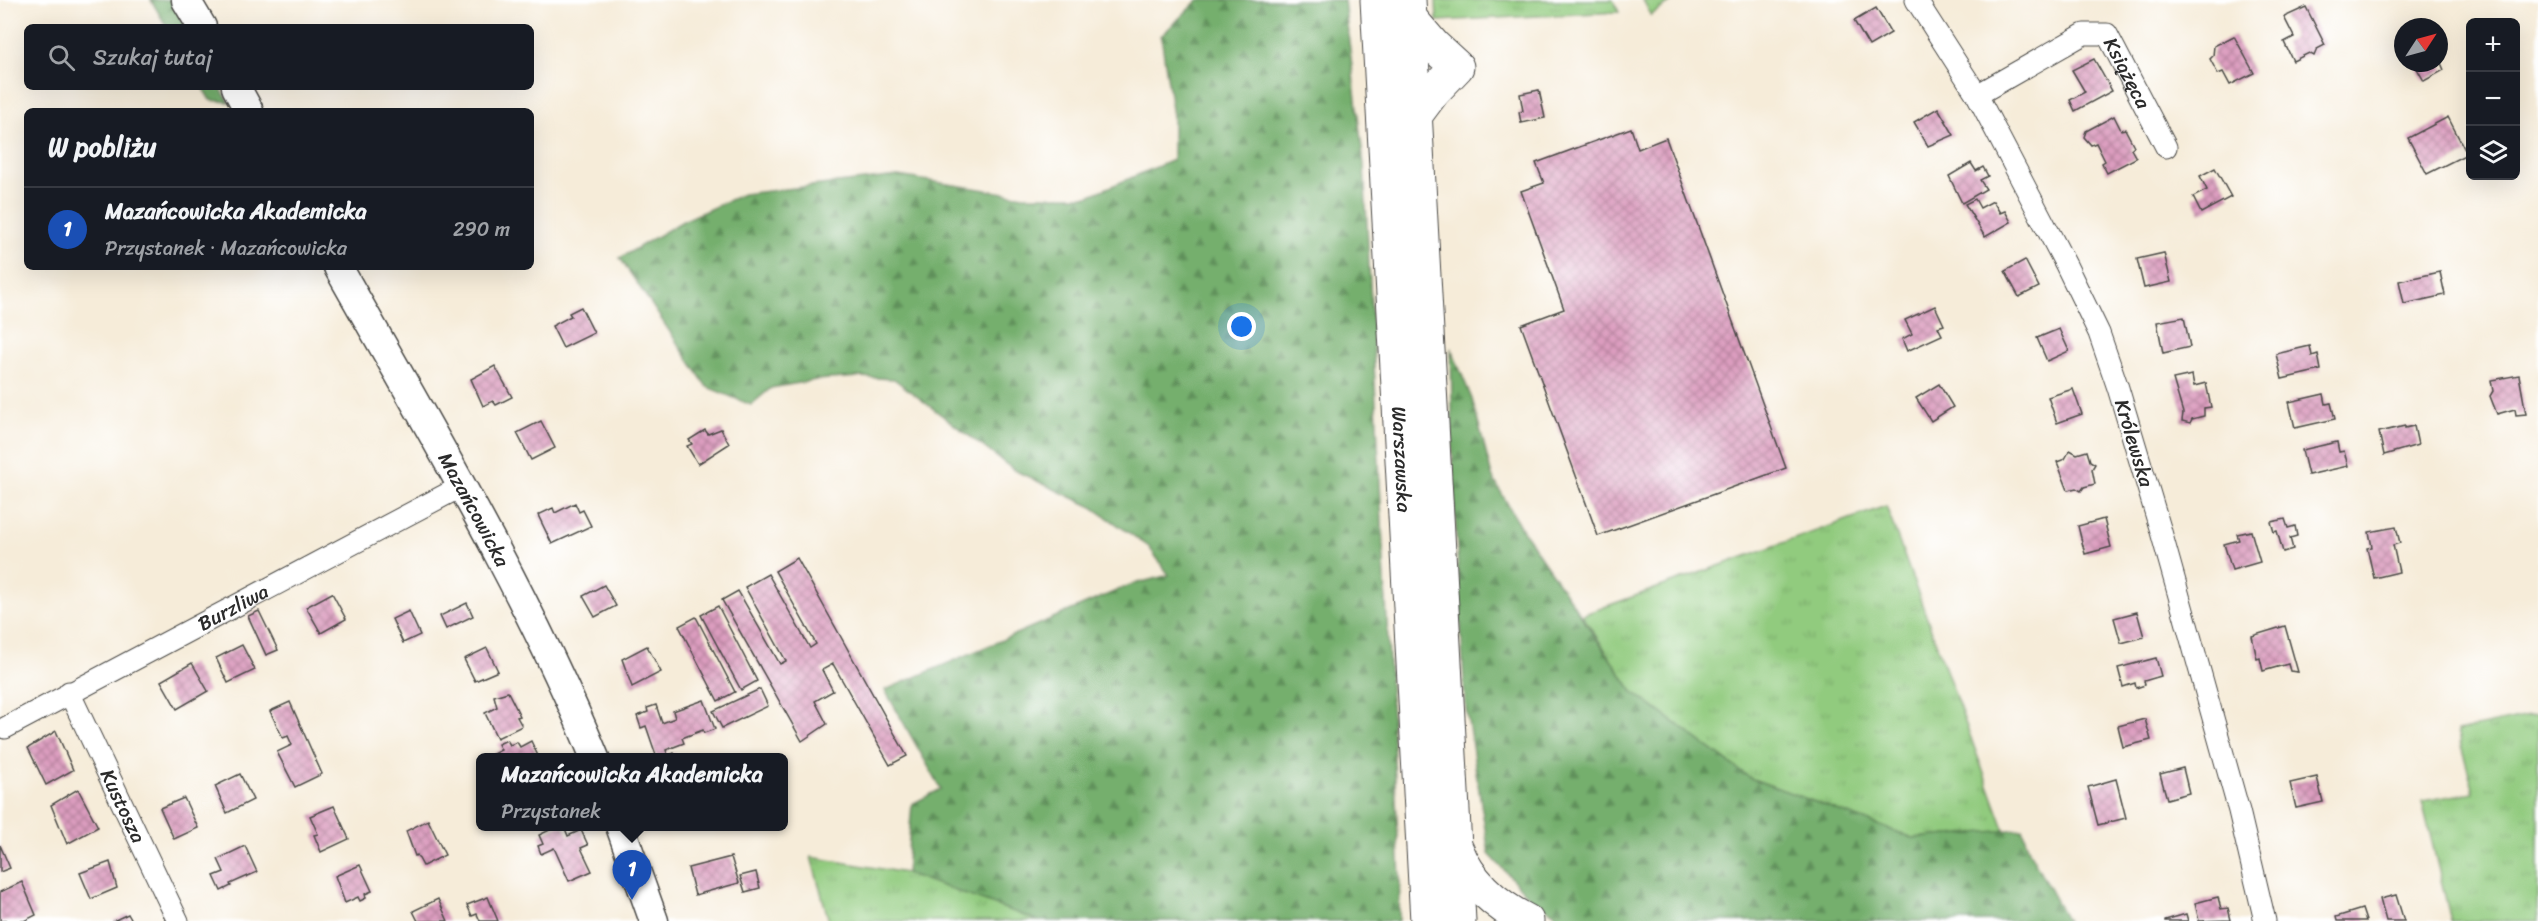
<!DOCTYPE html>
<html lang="pl">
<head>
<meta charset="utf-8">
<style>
  :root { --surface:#171b24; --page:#242831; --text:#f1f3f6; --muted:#9ea1a6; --line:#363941; --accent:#0b8043 }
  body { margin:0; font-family:Sriracha,sans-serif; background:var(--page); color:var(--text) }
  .controls { position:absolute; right:18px; top:18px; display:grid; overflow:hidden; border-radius:9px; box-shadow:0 6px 24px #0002 }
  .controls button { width:54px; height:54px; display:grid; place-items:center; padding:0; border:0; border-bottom:2px solid var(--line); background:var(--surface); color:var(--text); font:30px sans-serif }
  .compass { position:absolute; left:2394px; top:18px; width:54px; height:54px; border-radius:50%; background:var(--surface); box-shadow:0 6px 24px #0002; rotate:54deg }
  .you { position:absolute; left:1242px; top:327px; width:21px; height:21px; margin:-15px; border:4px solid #fff; border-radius:50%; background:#1a73e8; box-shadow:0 0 0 9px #1a73e833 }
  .badge { display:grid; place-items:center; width:39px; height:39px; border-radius:50%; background:var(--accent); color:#fff; font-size:20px; font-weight:700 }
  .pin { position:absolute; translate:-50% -50px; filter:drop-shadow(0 2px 3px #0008) }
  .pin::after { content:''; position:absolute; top:32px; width:21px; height:18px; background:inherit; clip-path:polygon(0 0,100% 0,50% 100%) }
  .popup { position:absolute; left:476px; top:753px; width:312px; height:78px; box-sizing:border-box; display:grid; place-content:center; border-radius:9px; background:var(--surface); filter:drop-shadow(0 2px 4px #0005); font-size:20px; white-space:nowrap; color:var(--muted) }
  .popup b { font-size:22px; color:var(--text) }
  .popup::after { content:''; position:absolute; left:50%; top:100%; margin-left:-12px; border:12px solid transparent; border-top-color:var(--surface) }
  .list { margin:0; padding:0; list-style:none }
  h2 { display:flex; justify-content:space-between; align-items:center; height:78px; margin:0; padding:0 24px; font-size:26px }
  h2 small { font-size:20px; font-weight:400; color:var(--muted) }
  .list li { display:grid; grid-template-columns:39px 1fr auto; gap:18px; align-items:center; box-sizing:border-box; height:84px; padding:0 24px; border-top:2px solid var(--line) }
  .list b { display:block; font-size:22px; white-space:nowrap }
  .list p { margin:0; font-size:20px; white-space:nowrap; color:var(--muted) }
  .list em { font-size:20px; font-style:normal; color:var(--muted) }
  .icon { flex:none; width:33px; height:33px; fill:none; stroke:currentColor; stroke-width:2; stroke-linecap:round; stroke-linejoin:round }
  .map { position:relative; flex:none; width:2538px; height:921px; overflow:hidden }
  .search { position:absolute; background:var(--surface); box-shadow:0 6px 24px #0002; left:24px; top:24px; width:510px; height:66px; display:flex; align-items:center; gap:15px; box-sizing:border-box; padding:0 21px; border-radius:9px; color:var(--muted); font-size:22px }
  .panel { position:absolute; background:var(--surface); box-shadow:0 6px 24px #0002; left:24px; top:108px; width:510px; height:162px; border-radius:9px }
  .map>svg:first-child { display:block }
  .grass { fill:url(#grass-tufts); stroke:#5e7b54; stroke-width:1.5 }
  .forest { fill:url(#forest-firs); stroke:#506d4c; stroke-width:1.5 }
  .building { fill:url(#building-cross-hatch) }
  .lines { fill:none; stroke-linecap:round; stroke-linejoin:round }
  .street-casing { stroke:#494845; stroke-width:23 }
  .secondary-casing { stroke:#494845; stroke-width:31 }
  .primary-casing { stroke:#494845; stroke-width:35 }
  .street { stroke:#fff; stroke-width:21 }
  .secondary { stroke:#fff; stroke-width:28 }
  .primary { stroke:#fff; stroke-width:33 }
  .labels { text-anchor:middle; stroke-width:4.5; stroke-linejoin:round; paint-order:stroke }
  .street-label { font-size:20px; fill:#2b2b2b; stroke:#fff }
</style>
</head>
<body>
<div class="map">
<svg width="2538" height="921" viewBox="0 0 2538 921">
  <defs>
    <pattern id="grass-tufts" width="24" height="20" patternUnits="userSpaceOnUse" patternTransform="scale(1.5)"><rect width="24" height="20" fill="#91cb7e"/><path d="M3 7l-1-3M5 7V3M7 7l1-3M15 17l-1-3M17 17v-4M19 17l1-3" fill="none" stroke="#7dae6d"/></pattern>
    <pattern id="forest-firs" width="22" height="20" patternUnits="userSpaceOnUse" patternTransform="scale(1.5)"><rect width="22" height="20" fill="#74af6d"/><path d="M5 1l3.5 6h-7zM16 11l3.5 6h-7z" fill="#5f8f5a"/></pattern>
    <pattern id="building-cross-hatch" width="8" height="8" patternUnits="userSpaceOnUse" patternTransform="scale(1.5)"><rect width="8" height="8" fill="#dc9dbf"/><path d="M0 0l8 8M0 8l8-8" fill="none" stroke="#b3809b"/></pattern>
  </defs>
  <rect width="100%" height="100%" fill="#fff"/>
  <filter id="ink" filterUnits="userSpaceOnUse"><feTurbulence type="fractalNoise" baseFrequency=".0167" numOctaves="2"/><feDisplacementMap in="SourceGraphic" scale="12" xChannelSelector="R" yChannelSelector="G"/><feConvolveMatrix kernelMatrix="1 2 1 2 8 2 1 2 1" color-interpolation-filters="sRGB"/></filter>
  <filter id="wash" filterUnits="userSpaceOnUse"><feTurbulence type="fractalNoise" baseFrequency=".008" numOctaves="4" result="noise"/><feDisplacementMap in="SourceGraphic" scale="24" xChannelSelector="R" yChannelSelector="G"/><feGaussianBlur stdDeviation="1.35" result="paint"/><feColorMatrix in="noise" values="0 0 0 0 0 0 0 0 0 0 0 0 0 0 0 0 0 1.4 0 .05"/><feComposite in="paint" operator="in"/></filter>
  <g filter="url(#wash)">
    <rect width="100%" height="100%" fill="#f6ecd9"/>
    <!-- grass -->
    <g class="grass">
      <polygon points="1436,0 1613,0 1619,12 1437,21"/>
      <polygon points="1643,0 1675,0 1651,15"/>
      <polygon points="1886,506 2005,831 1913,838 1750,778 1633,692 1582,615"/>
      <polygon points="2538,714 2538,921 2451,921 2422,801 2474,792 2457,731"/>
      <polygon points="811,857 906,873 1039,921 829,921"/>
    </g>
    <!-- forest -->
    <g class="forest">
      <polygon points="151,0 170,0 186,27 167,27"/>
      <polygon points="1198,0 1344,0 1364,165 1400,878 1399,921 1039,921 906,873 912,804 941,789 885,690 1130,585 1169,575 1149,547 1092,507 1014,470 894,379 859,377 816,380 771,388 751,405 707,387 620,258 683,221 743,194 898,176 1024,196 1088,196 1173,160 1173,116 1161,36"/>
      <polygon points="202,87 220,87 229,102 210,100"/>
      <polygon points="1451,348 1472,399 1492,476 1521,528 1633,692 1750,778 1913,838 2022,829 2030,853 2067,921 1567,921 1530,898 1489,854 1465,702 1453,476"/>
    </g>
    <g id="blocks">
      <!-- building -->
      <g class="building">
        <polygon points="2306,7 2325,45 2317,49 2314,56 2309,53 2293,61 2284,42 2294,37 2284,17"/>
        <polygon points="1876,8 1891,33 1869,46 1854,21"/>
        <polygon points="2234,36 2254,73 2230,85 2223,72 2218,74 2210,59 2213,56 2214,46"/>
        <polygon points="2094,59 2112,91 2075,111 2070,100 2085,92 2072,70"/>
        <polygon points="2414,63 2441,63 2444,70 2424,81"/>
        <polygon points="1539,90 1545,118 1521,123 1519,112 1523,111 1520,94"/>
        <polygon points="1938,108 1954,135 1928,146 1914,122"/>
        <polygon points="2114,116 2121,130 2125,129 2134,146 2131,149 2136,158 2107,173 2102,163 2105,161 2096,143 2091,145 2084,137 2086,131"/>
        <polygon points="2448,117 2467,154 2427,174 2408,138"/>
        <polygon points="1631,128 1638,149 1666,138 1786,468 1598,536 1521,325 1564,309 1521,191 1544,183 1536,163"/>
        <polygon points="1971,163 1976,171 1983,167 1988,176 1980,180 1986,189 1962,203 1949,176"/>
        <polygon points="2215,168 2231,197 2201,213 2193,197 2207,190 2200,176"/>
        <polygon points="1975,199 1980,208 1993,201 2000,213 2005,211 2011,222 1985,237 1965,204"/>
        <polygon points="2164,253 2171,282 2144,288 2137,259"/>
        <polygon points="2025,260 2039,287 2019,297 2005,271"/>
        <polygon points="2440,272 2445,295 2404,304 2399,281"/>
        <polygon points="1935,306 1944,325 1938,327 1942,335 1907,351 1902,339 1912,334 1905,320"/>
        <polygon points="581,307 594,333 563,348 552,326 571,316 569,313"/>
        <polygon points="2184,317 2190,347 2163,353 2157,322"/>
        <polygon points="2059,329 2069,351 2047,361 2037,338"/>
        <polygon points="2310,346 2312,356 2318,354 2321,370 2282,379 2276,354"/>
        <polygon points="495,366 512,397 496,405 493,401 483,406 471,379"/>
        <polygon points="2192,375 2194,386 2206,383 2211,407 2204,408 2204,416 2192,419 2190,423 2182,421 2183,413 2173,379"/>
        <polygon points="2519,375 2526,414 2516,415 2515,409 2497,414 2490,396 2493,391 2491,380"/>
        <polygon points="1939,384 1953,407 1931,421 1916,398"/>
        <polygon points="2073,389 2082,414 2057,423 2048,397"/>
        <polygon points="2324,394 2326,404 2331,403 2335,419 2295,428 2289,402"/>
        <polygon points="541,421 555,448 531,460 517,433"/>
        <polygon points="2405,426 2405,428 2414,426 2418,445 2384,455 2379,432"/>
        <polygon points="721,429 729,444 698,464 687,446 692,444 689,440 705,430 708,434"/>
        <polygon points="2337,442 2339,452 2344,451 2348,466 2308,475 2302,450"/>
        <polygon points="2070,450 2077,454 2087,451 2090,461 2095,464 2092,469 2095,484 2084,487 2081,491 2076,488 2068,490 2057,462 2065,459"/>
        <polygon points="575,503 579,512 583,510 591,526 552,544 538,515 553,508 555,513"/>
        <polygon points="2104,519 2111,547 2085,554 2078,526"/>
        <polygon points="2285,519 2288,528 2295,526 2297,536 2290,538 2293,549 2283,552 2277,531 2274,532 2271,522"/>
        <polygon points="2396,527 2400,543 2393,545 2399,572 2374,578 2367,548 2372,547 2369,532"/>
        <polygon points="2251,531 2260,562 2232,570 2224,544 2239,540 2237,534"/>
        <polygon points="797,558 907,756 890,765 833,664 822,670 833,691 815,701 827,724 802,741 722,600 738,591 780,664 786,661 745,587 768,574 810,648 816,644 775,571"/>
        <polygon points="604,585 616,606 595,617 583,596"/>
        <polygon points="332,593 346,619 321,633 306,607"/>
        <polygon points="467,603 473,616 446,629 440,616"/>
        <polygon points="718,606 757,681 741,690 701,615"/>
        <polygon points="259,611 278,650 266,655 248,616"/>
        <polygon points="409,611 420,635 403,643 392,619"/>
        <polygon points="2137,612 2144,637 2121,643 2114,618"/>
        <polygon points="696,617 735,692 718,701 679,626"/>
        <polygon points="2285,626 2298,672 2290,671 2288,664 2263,671 2260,658 2257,659 2252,636"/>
        <polygon points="242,645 255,670 228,683 216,658"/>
        <polygon points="647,646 661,672 632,687 622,659"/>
        <polygon points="487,648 498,671 475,681 464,659"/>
        <polygon points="2156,658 2161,676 2144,681 2145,685 2136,688 2135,683 2123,687 2118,668"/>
        <polygon points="192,663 208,691 177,709 161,681"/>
        <polygon points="760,689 768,706 722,728 713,711"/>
        <polygon points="508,692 520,716 517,717 522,726 497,738 485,713 497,707 494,696"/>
        <polygon points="704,700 715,729 704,733 703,730 682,738 684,743 666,750 668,756 674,753 676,758 657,758 646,726 641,728 637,716 648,712 647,708 656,705 662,723 675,718 673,711"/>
        <polygon points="290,702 322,774 295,787 277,752 292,745 288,736 283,738 270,711"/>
        <polygon points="2145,719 2151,740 2123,747 2118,726"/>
        <polygon points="56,731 73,770 46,785 28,748"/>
        <polygon points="507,740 510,745 517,742 520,747 531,741 539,758 485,758 501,750 498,744"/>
        <polygon points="2183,768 2189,793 2167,799 2160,774"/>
        <polygon points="240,774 253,800 227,813 215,786"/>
        <polygon points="2317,777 2323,802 2296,808 2290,783"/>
        <polygon points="2116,779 2126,818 2098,825 2088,787"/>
        <polygon points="78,789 98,827 67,844 51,805"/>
        <polygon points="184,798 198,828 174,839 160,808"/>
        <polygon points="334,806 349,839 321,852 314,835 318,834 310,816"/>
        <polygon points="428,820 445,855 423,866 417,855 415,856 406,831"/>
        <polygon points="558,826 564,826 568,836 581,830 588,845 581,848 592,871 569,881 554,848 541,854 538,846 543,844 539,835"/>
        <polygon points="0,845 10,868 0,872"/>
        <polygon points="245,846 257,872 230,884 231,886 221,891 214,876 224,872 218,859"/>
        <polygon points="731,857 739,883 695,895 688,868"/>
        <polygon points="110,862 117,888 91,899 80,873"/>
        <polygon points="360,865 372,891 365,894 366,898 360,901 358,897 345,903 335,876"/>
        <polygon points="756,872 760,888 745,892 740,876"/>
        <polygon points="22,882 36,915 24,921 0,921 0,892"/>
        <polygon points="2396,895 2404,921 2386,921 2380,899"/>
        <polygon points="488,897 498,921 480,921 477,914 472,916 467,905"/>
        <polygon points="2218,897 2221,909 2228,908 2231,920 2199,921 2195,903"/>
        <polygon points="438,899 448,921 418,921 413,911"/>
        <polygon points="2362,909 2366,921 2337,921 2336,917"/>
        <polygon points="128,914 132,921 113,921"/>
        <polygon points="2186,914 2188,921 2165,921 2165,920"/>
      </g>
    </g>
  </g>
  <g filter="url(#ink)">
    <use href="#blocks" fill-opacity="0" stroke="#494845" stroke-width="1.5"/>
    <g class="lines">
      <defs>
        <g id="street">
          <path id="s1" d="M1916,0L1977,95L2066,265L2099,333L2118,388L2160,528L2239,811L2265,921"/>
          <path id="s2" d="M1977,95L2084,34H2107L2166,147"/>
          <path id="s3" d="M69,692L178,921"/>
          <path id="s4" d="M5,728L462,486"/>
        </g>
        <g id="secondary">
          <polyline points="186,0 202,27"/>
          <polyline points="236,87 249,111"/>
          <path id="s5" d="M338,267C429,428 524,586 595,758"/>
          <polyline points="620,826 654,921"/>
        </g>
        <g id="primary">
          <path id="s6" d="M1377,0L1427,921"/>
          <polyline points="1409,0 1459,921"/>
          <polyline points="1410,18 1434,46 1457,67 1433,92 1415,116"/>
          <path d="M1457,850C1470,883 1496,905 1527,921"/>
        </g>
      </defs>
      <!-- street casing -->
      <use href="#street" class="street-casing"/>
      <!-- secondary casing -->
      <use href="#secondary" class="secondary-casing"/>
      <!-- primary casing -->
      <use href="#primary" class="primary-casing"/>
      <!-- street -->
      <use href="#street" class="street"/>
      <!-- secondary -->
      <use href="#secondary" class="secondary"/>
      <!-- primary -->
      <use href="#primary" class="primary"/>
    </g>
  </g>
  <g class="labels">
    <!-- street labels -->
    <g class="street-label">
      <text dy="7" stroke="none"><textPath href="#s2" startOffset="190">Książęca</textPath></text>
      <text dy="7" stroke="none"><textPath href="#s1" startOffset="496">Królewska</textPath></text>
      <text dy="7" stroke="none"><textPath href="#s6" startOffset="460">Warszawska</textPath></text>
      <text dy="7" stroke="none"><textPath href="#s5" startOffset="278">Mazańcowicka</textPath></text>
      <text dy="7" stroke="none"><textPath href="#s4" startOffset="258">Burzliwa</textPath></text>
      <text dy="7" stroke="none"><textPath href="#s3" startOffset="126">Kustosza</textPath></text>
    </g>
  </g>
</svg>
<div class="controls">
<button>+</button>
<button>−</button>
<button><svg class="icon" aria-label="layers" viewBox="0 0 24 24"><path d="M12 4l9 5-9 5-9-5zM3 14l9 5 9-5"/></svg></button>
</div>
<svg class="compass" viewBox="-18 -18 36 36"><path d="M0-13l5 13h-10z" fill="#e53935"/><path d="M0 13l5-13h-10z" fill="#9ea1a6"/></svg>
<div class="you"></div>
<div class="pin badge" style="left:632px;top:900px;background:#1a4fb4">1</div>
<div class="popup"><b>Mazańcowicka Akademicka</b>Przystanek</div>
<div class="search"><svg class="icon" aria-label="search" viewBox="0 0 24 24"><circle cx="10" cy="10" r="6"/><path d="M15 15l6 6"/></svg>Szukaj tutaj</div>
<section class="panel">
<h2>W pobliżu<small></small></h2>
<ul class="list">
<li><span class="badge" style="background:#1a4fb4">1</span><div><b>Mazańcowicka Akademicka</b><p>Przystanek · Mazańcowicka</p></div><em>290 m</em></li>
</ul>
</section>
</div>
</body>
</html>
